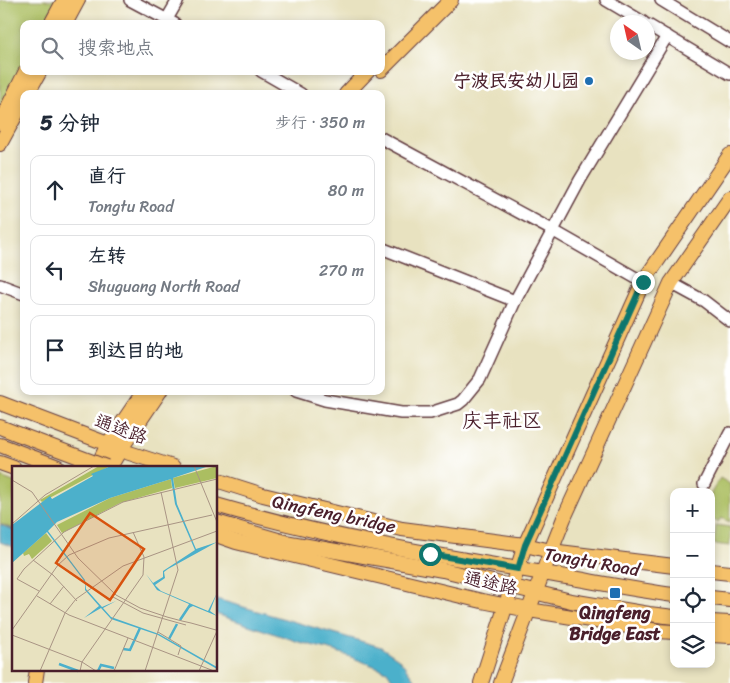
<!DOCTYPE html>
<html lang="zh">
<head>
<meta charset="utf-8">
<style>
  :root { --surface:#fff; --page:#f2f2f3; --text:#1f2937; --muted:#747a83; --line:#e0e1e3 }
  body { margin:0; font-family:Sriracha,"LXGW WenKai TC",sans-serif; background:var(--page); color:var(--text) }
  .controls { position:absolute; right:15px; bottom:15px; display:grid; overflow:hidden; border-radius:10px; box-shadow:0 2px 8px #0003 }
  .controls button { width:45px; height:45px; display:grid; place-items:center; padding:0; border:0; border-bottom:1px solid var(--line); background:var(--surface); color:var(--text); font:25px sans-serif }
  .compass { position:absolute; left:610px; top:15px; width:45px; height:45px; border-radius:50%; background:var(--surface); box-shadow:0 2px 8px #0003; rotate:326deg }
  .stop { position:absolute; width:15px; height:15px; margin:-11px; border:4px solid #0f766e; border-radius:50%; background:#fff }
  .stop.end { background:#0f766e; border-color:#fff; box-shadow:0 1px 5px #0008 }
  .list { margin:0; padding:0; list-style:none }
  h2 { display:flex; justify-content:space-between; align-items:center; height:65px; margin:0; padding:0 20px; font-size:21px }
  h2 small { font-size:16px; font-weight:400; color:var(--muted) }
  .list li { display:grid; grid-template-columns:32px 1fr auto; gap:15px; align-items:center; box-sizing:border-box; height:70px; margin:0 10px 10px; padding:0 10px; border:1px solid var(--line); border-radius:10px }
  .list b { display:block; font-size:19px; white-space:nowrap }
  .list p { margin:0; font-size:16px; white-space:nowrap; color:var(--muted) }
  .list em { font-size:16px; font-style:normal; color:var(--muted) }
  .icon { flex:none; width:28px; height:28px; fill:none; stroke:currentColor; stroke-width:2; stroke-linecap:round; stroke-linejoin:round }
  .map { position:relative; flex:none; width:730px; height:683px; overflow:hidden }
  .search { position:absolute; background:var(--surface); box-shadow:0 2px 8px #0003; left:20px; top:20px; width:365px; height:55px; display:flex; align-items:center; gap:12px; box-sizing:border-box; padding:0 18px; border-radius:10px; color:var(--muted); font-size:19px }
  .panel { position:absolute; background:var(--surface); box-shadow:0 2px 8px #0003; left:20px; top:90px; width:365px; height:305px; border-radius:10px }
  .map>svg:first-child { display:block }
  .green { fill:#abbe61; stroke:#7a6e46 }
  .water { fill:#4cb0cb; stroke:#4b687b }
  .lines { fill:none; stroke-linecap:round; stroke-linejoin:round }
  .minor-casing { stroke:#623c41; stroke-width:14 }
  .major-casing { stroke:#623c41; stroke-width:16 }
  .minor { stroke:#fff; stroke-width:11 }
  .major { stroke:#f5c16b; stroke-width:14 }
  .major-bridge-casing { stroke:#623c41; stroke-width:16; stroke-linecap:butt }
  .major-bridge { stroke:#f5c16b; stroke-width:14 }
  .route { stroke:#0f766e; stroke-width:6 }
  .poi-dot { fill:#1f6fb2; stroke:#fff; stroke-width:2 }
  .labels { text-anchor:middle; stroke-width:5; stroke-linejoin:round; paint-order:stroke }
  .poi-label { font-size:18px; font-weight:bold; fill:#4a1f2b; stroke:#fff; text-anchor:end }
  .street-label { font-size:18px; fill:#4a1f2b; stroke:#fff }
  .quarter-label { font-size:20px; fill:#4a1f2b; stroke:#fff }
  .inset-river { fill:none; stroke:#4cb0cb; stroke-width:2.5 }
  .inset-road { fill:none; stroke:#a99484; stroke-width:1 }
  .view { fill:#d8530f; fill-opacity:0.15; stroke:#d8530f; stroke-width:2.5 }
  .inset-edge { fill:none; stroke:#4a1f2b; stroke-width:2.5 }
</style>
</head>
<body>
<div class="map">
<svg width="730" height="683" viewBox="0 0 730 683">
  <rect width="100%" height="100%" fill="#fff"/>
  <filter id="ink" filterUnits="userSpaceOnUse"><feTurbulence type="fractalNoise" baseFrequency=".02" numOctaves="2"/><feDisplacementMap in="SourceGraphic" scale="10" xChannelSelector="R" yChannelSelector="G"/><feConvolveMatrix kernelMatrix="1 2 1 2 8 2 1 2 1" color-interpolation-filters="sRGB"/></filter>
  <filter id="wash" filterUnits="userSpaceOnUse"><feTurbulence type="fractalNoise" baseFrequency=".0096" numOctaves="4" result="noise"/><feDisplacementMap in="SourceGraphic" scale="20" xChannelSelector="R" yChannelSelector="G"/><feGaussianBlur stdDeviation="1.12" result="paint"/><feColorMatrix in="noise" values="0 0 0 0 0 0 0 0 0 0 0 0 0 0 0 0 0 1.4 0 .05"/><feComposite in="paint" operator="in"/></filter>
  <g filter="url(#wash)">
    <rect width="100%" height="100%" fill="#e8e2c0"/>
    <!-- green -->
    <g class="green">
      <polygon points="0,0 57,0 44,24 24,24 24,62 0,110"/>
      <polygon points="0,477 14,482 14,529 0,524"/>
      <polygon points="720,478 730,484 730,522 721,518 718,522 711,519 711,493"/>
      <polygon points="716,525 730,527 730,546 714,544"/>
    </g>
    <!-- water -->
    <g class="water">
      <polygon points="0,525 14,530 14,547 0,542"/>
      <polygon points="216,599 381,647 400,660 417,683 395,683 387,671 335,651 299,642 216,614"/>
    </g>
  </g>
  <g filter="url(#ink)">
    <g class="lines">
      <defs>
        <g id="minor">
          <polyline points="130,0 175,24"/>
          <polyline points="606,0 643,22"/>
          <polyline points="661,0 730,42"/>
          <polyline points="167,19 178,0"/>
          <polyline points="648,25 730,74"/>
          <polyline points="261,71 301,94"/>
          <polyline points="381,138 552,230 643,282"/>
          <polyline points="381,248 515,301"/>
          <polyline points="671,283 704,301 730,321"/>
          <polyline points="0,285 24,294"/>
          <polyline points="296,391 325,400 401,413 430,413 458,404 463,400 480,379 515,301 580,180 667,36"/>
          <polyline points="704,484 730,433"/>
        </g>
        <g id="major">
          <polyline points="51,24 64,0"/>
          <polyline points="65,24 78,0"/>
          <polyline points="381,70 451,0"/>
          <polyline points="27,94 40,71"/>
          <polyline points="346,94 368,71"/>
          <polyline points="0,123 26,71"/>
          <polyline points="0,144 24,100"/>
          <polyline points="0,403 108,444 120,450 173,467"/>
          <polyline points="0,427 18,434"/>
          <polyline points="0,445 58,467"/>
          <polyline points="0,463 14,468"/>
          <polyline points="97,467 108,444 144,391"/>
          <polyline points="110,467 120,450 160,391"/>
          <polyline points="216,480 263,495 402,529 525,545 551,551 674,566"/>
          <path d="M216,505C323,536 433,555 543,573C586,580 630,589 674,595"/>
          <polyline points="216,522 285,542 443,570 571,601 649,614 674,617"/>
          <polyline points="216,535 236,542 482,601 529,610 658,631 674,632"/>
          <polyline points="711,571 730,573"/>
          <polyline points="711,598 730,600"/>
          <polyline points="711,622 730,623"/>
          <polyline points="711,635 730,636"/>
          <polyline points="35,683 37,669"/>
          <polyline points="481,683 525,545 643,282 730,155"/>
          <polyline points="501,683 551,551 564,518 671,283 730,198"/>
        </g>
      </defs>
      <!-- minor casing -->
      <use href="#minor" class="minor-casing"/>
      <!-- major casing -->
      <use href="#major" class="major-casing"/>
      <!-- minor -->
      <use href="#minor" class="minor"/>
      <!-- major -->
      <use href="#major" class="major"/>
      <defs>
        <polyline id="major-bridge" points="18,434 106,467"/>
      </defs>
      <!-- major-bridge casing -->
      <use href="#major-bridge" class="major-bridge-casing"/>
      <!-- major-bridge -->
      <use href="#major-bridge" class="major-bridge"/>
    </g>
  </g>
  <g class="lines" filter="url(#ink)">
    <!-- route -->
    <polyline class="route" points="430,554 518,569 525,545 643,282"/>
  </g>
  <!-- markers -->
  <g class="poi-dot">
    <circle cx="589" cy="81" r="5"/>
    <rect x="609" y="587" width="12" height="12" rx="2.5"/>
  </g>
  <g class="labels">
    <!-- poi labels -->
    <g class="poi-label">
      <text x="579" y="87">宁波民安幼儿园</text>
      <text x="615" y="619" text-anchor="middle">Qingfeng<tspan x="615" dy="21">Bridge East</tspan></text>
    </g>
    <!-- street labels -->
    <g class="street-label">
      <text transform="translate(121 429) rotate(20)" y="6">通途路</text>
      <text transform="translate(334 514) rotate(12)" y="6">Qingfeng bridge</text>
      <text transform="translate(592 562) rotate(10)" y="6">Tongtu Road</text>
      <text transform="translate(491 583) rotate(12)" y="6">通途路</text>
    </g>
    <!-- quarter labels -->
    <g class="quarter-label">
      <text x="502" y="427">庆丰社区</text>
    </g>
  </g>
  <!-- overview -->
  <g transform="translate(12 466)">
    <rect width="205" height="205" fill="#e8e2c0"/>
    <path d="M87,0H98L30,36L28,34ZM205,0V12L163,22L161,12ZM159,13L160,22L108,37L50,67L45,59L98,32ZM34,67L40,75L20,93L17,88L12,90L11,87Z" fill="#abbe61"/>
    <path d="M99,0H197L161,12L165,38L184,83L205,76L156,103L152,106L153,112L143,119L149,125L196,145L205,127L198,145L205,150L181,140L177,142V138L145,124L134,108L141,117L151,111V105L183,84L163,38L159,13L98,32L45,56L36,65L73,114L74,123L90,141L104,135L91,142L99,151L147,168L205,201V203L146,169L99,153L89,142L72,152L87,140L73,124V116L35,66L0,97V59L38,30L40,33L81,10L79,8Z" fill="#4cb0cb"/>
    <path class="inset-river" d="M168,154L178,139M157,173L165,158M111,183L118,184L128,162M47,198L66,205M86,205L89,199L102,202"/>
    <path class="inset-road" d="M182,0L205,56M0,14L20,26L66,92L104,129L128,142L155,151L170,155L179,157L204,164L205,165L187,205M0,58L33,29L82,0M21,94L41,109L65,135M27,125L5,113L12,103L52,66L111,36L205,13M25,130L57,149L202,205M101,131L131,147L174,159M38,138L52,120M0,164L46,99L57,89L97,72L200,49M146,166L169,180L166,189M0,169L70,196L84,205M28,205L53,147L64,133L111,100L205,65M68,205L70,196L131,109L132,91L121,66M102,205L116,172M133,205L166,104L149,26"/>
    <path class="view" d="M78,47L132,83L98,134L44,97Z"/>
    <rect width="205" height="205" class="inset-edge"/>
  </g>
</svg>
<div class="controls">
<button>+</button>
<button>−</button>
<button><svg class="icon" aria-label="locate" viewBox="0 0 24 24"><circle cx="12" cy="12" r="6"/><path d="M12 2v4M12 18v4M2 12h4M18 12h4"/></svg></button>
<button><svg class="icon" aria-label="layers" viewBox="0 0 24 24"><path d="M12 4l9 5-9 5-9-5zM3 14l9 5 9-5"/></svg></button>
</div>
<svg class="compass" viewBox="-18 -18 36 36"><path d="M0-13l5 13h-10z" fill="#e53935"/><path d="M0 13l5-13h-10z" fill="#747a83"/></svg>
<div class="stop" style="left:430px;top:554px"></div>
<div class="stop end" style="left:643px;top:282px"></div>
<div class="search"><svg class="icon" aria-label="search" viewBox="0 0 24 24"><circle cx="10" cy="10" r="6"/><path d="M15 15l6 6"/></svg>搜索地点</div>
<section class="panel">
<h2>5 分钟<small>步行 · 350 m</small></h2>
<ul class="list">
<li><svg class="icon" aria-label="ahead" viewBox="0 0 24 24"><path d="M12 20V5M6 11l6-6 6 6"/></svg><div><b>直行</b><p>Tongtu Road</p></div><em>80 m</em></li>
<li><svg class="icon" aria-label="left" viewBox="0 0 24 24"><path d="M17 20v-9H6M10 6l-5 5 5 5"/></svg><div><b>左转</b><p>Shuguang North Road</p></div><em>270 m</em></li>
<li><svg class="icon" aria-label="arrive" viewBox="0 0 24 24"><path d="M6 21V4h12l-3 4 3 4H6"/></svg><div><b>到达目的地</b></div></li>
</ul>
</section>
</div>
</body>
</html>
